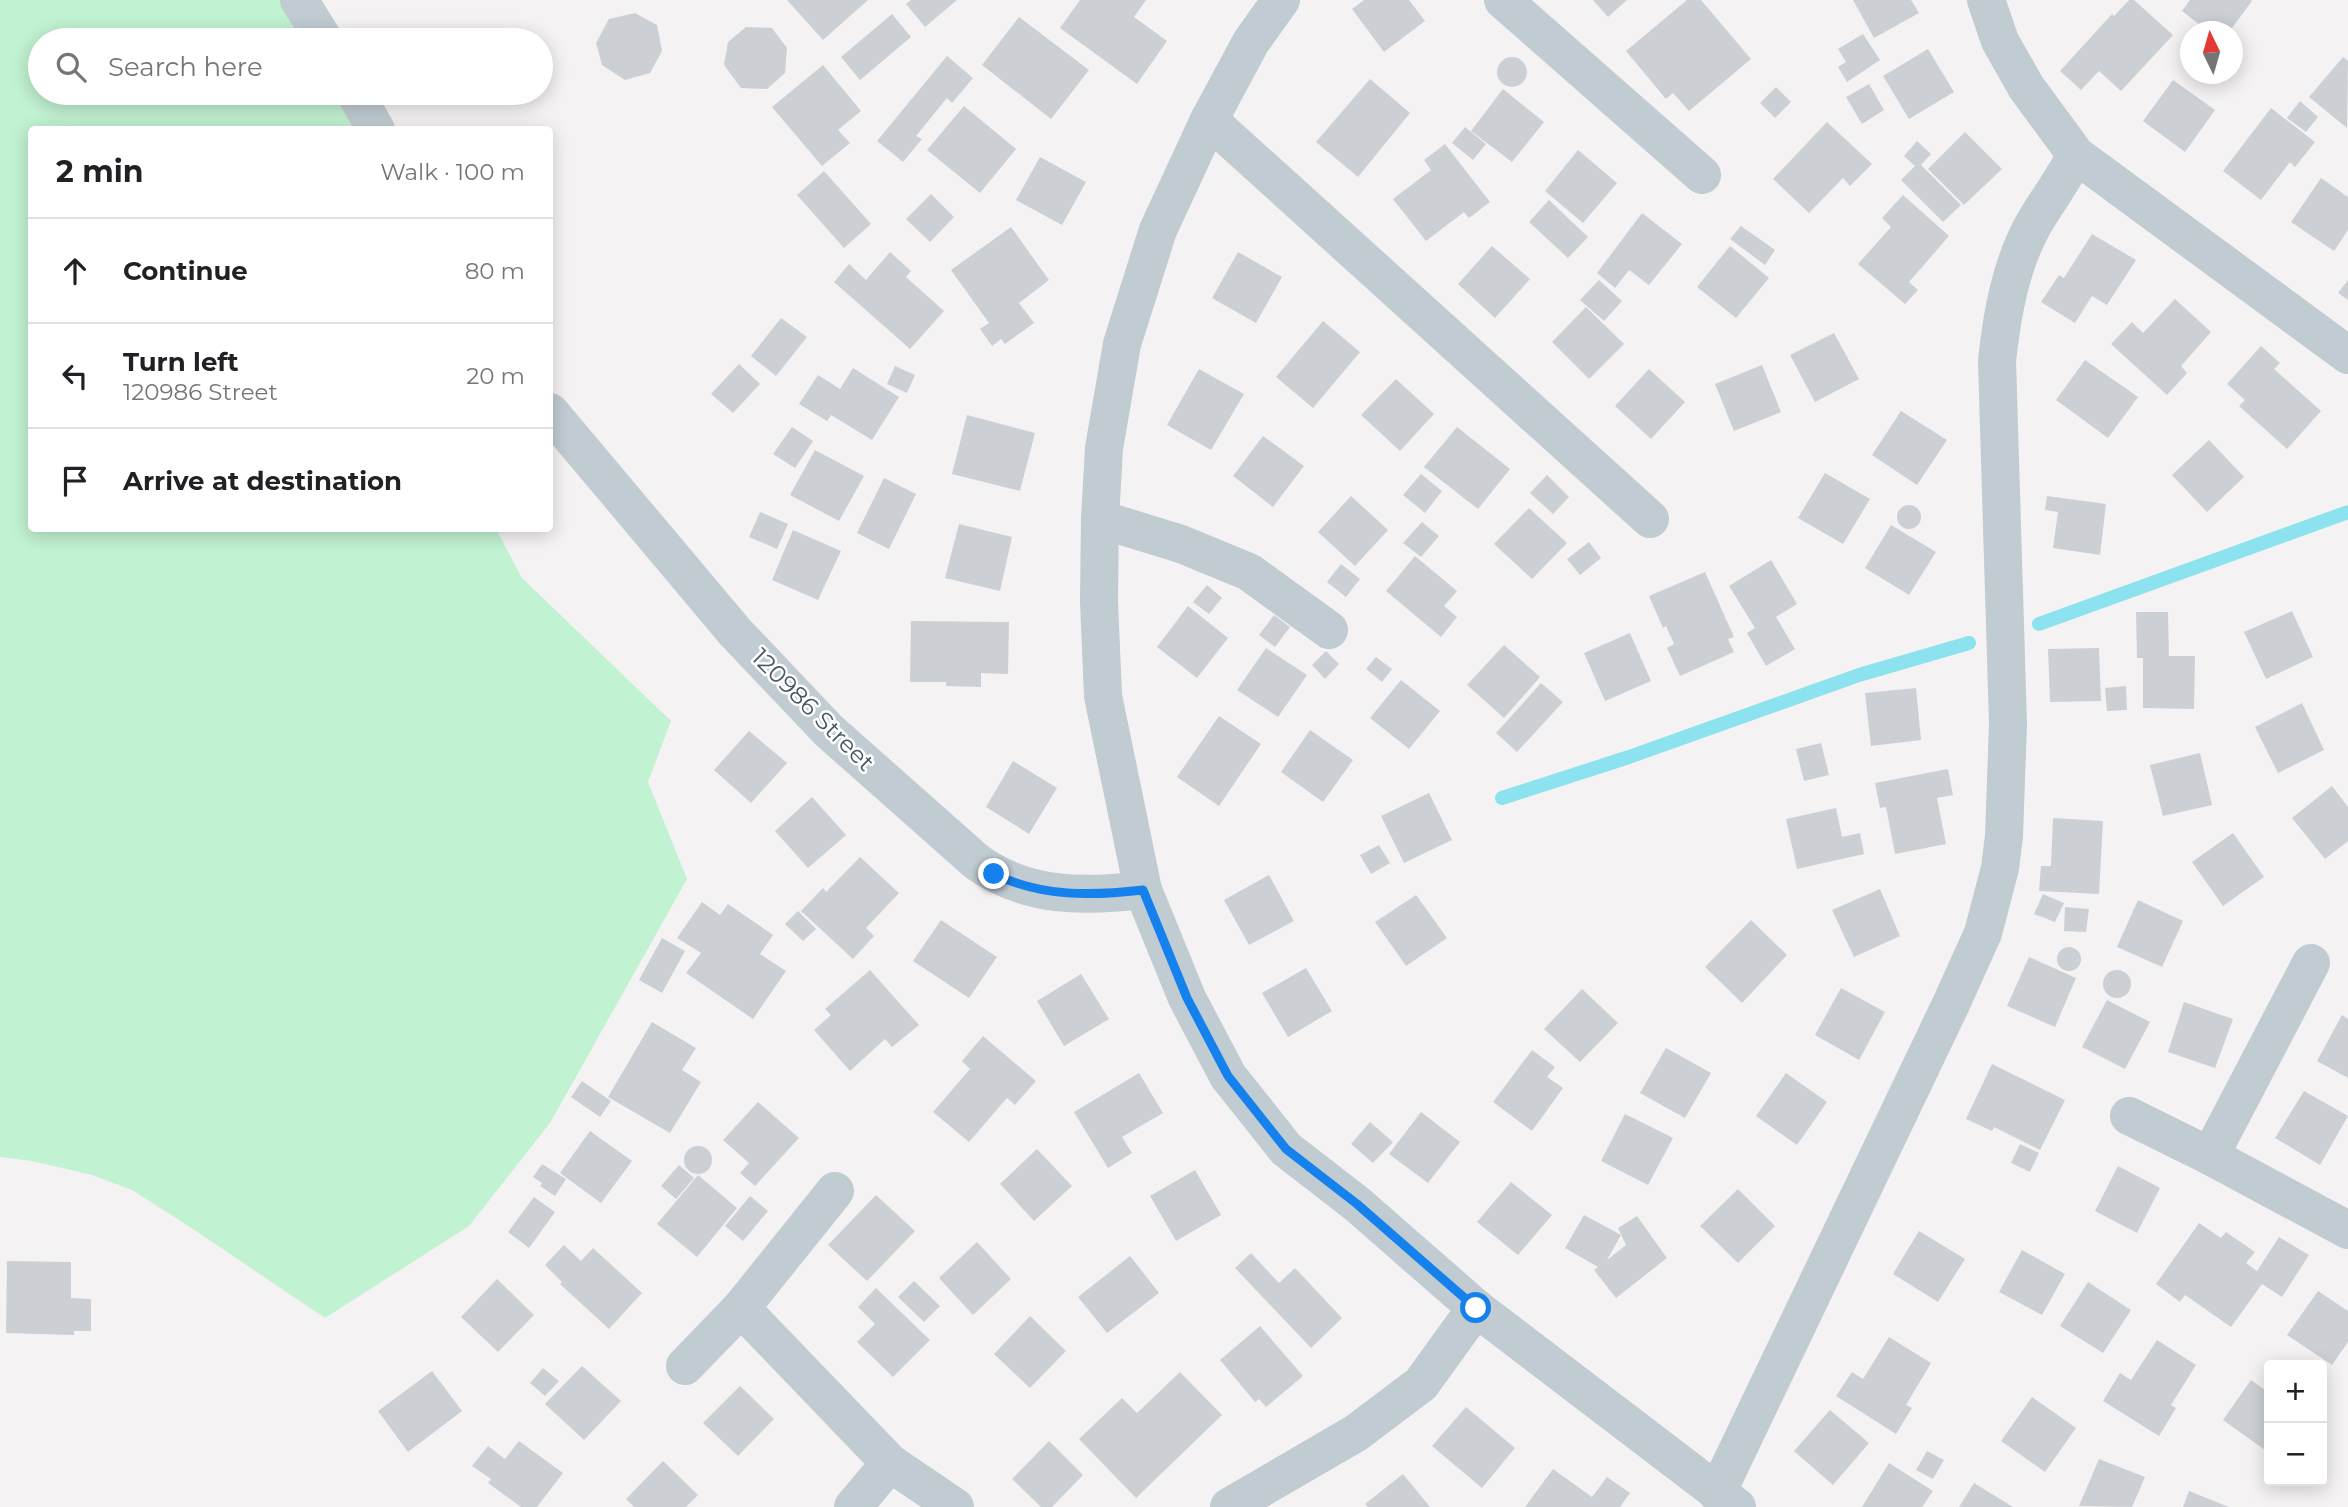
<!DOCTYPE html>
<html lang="en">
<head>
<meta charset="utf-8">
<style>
  :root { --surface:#fff; --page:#f6f6f6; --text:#202124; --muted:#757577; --line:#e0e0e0 }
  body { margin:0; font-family:Montserrat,sans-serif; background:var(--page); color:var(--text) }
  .controls { position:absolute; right:21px; bottom:21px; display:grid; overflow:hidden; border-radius:7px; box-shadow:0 4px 18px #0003 }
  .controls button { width:63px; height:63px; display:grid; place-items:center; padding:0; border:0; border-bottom:2px solid var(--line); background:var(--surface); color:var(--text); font:35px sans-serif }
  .compass { position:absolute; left:2180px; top:21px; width:63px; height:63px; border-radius:50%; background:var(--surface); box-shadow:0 4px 18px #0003; rotate:355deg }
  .stop { position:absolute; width:21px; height:21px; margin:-16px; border:5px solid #1581ec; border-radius:50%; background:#fff }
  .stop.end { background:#1581ec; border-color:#fff; box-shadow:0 2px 7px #0008 }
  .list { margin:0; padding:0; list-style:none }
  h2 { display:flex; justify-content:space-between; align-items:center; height:91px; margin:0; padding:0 28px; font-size:30px }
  h2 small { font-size:23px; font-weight:400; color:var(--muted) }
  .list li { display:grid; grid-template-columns:46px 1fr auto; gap:21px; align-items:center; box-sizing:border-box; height:105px; padding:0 28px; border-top:2px solid var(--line) }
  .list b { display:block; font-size:26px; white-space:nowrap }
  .list p { margin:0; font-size:23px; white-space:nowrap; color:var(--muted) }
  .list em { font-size:23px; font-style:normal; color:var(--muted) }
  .icon { flex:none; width:38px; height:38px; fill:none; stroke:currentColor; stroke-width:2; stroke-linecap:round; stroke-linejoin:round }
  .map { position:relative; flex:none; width:2348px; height:1507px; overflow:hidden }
  .search { position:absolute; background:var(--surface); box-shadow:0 4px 18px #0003; left:28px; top:28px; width:525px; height:77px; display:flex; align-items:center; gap:18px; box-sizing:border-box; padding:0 24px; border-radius:38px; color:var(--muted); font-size:26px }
  .panel { position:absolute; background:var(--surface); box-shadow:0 4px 18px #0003; left:28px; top:126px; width:525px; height:406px; border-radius:7px }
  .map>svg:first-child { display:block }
  .green { fill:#c1f2d1 }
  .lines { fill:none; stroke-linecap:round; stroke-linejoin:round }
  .stream { stroke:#8de2f0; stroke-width:14 }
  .building { fill:#ccd0d5 }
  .minor { stroke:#c0cbd2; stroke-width:38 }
  .route { stroke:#1581ec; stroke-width:9 }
  .labels { text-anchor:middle; stroke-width:5; stroke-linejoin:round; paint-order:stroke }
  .street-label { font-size:24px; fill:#495761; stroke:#fff }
</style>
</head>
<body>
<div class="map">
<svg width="2348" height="1507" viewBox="0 0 2348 1507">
  <rect width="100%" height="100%" fill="#f5f2f3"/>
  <!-- green -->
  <polygon class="green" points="0,0 282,0 304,40 40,40 40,93 333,93 353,129 32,130 32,528 496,529 522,578 671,721 648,782 687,879 550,1123 469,1226 325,1318 190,1227 132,1190 92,1175 32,1161 0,1157"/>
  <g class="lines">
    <!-- stream -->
    <g class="stream">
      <polyline points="2039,624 2348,512"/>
      <polyline points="1502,798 1629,757 1859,675 1969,643"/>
    </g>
  </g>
  <!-- building -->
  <g class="building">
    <polygon points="787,0 868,0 823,40"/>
    <polygon points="911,0 957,0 925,27 906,4"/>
    <polygon points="1080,0 1146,0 1134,17 1167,41 1137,84 1060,28"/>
    <polygon points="1364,0 1409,0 1425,21 1384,52 1352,9"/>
    <polygon points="1593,0 1627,0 1608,17"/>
    <polygon points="1687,0 1701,0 1751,59 1689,111 1673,93 1666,99 1626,51"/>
    <polygon points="1853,0 1911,0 1919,13 1874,38"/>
    <polygon points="2129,0 2134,0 2173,35 2121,91 2099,71 2081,90 2060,71 2112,14 2114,16"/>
    <polygon points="2190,0 2250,0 2252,1 2229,32 2209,32 2182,11"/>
    <polygon points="635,13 657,25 662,51 650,73 625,80 602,65 596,43 609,19"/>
    <polygon points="892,14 911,37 860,80 841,57"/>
    <polygon points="1019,17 1089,70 1051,119 982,65"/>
    <polygon points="746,27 772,28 787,48 785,73 767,89 741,88 724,65 728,42"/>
    <polygon points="1863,34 1880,60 1847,82 1838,67 1846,62 1838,49"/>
    <polygon points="1928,49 1954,92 1909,119 1883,76"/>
    <polygon points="947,56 973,78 952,103 947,98 916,136 922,139 903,162 877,141"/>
    <circle cx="1512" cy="72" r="15"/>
    <polygon points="2343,57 2348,61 2347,128 2309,97"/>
    <polygon points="823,65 861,111 838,130 850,143 822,166 772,107"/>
    <polygon points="1370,79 1410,113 1358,177 1316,142"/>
    <polygon points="2173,80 2215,110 2185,152 2143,121"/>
    <polygon points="1869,84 1884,110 1862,124 1846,97"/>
    <polygon points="1776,87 1791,102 1775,118 1760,103"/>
    <polygon points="1503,89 1544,122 1512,162 1471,131"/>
    <polygon points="2300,101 2318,117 2306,132 2287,118"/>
    <polygon points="964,106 1016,149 980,193 927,150"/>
    <polygon points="2271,108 2315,142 2295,167 2290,162 2261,200 2223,171"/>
    <polygon points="1827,122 1872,164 1850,186 1843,178 1809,213 1773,179"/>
    <polygon points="1465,127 1486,144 1473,160 1452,143"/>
    <polygon points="1965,132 2002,169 1964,205 1928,169"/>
    <polygon points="1917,141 1931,154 1921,165 1961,205 1943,222 1901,180 1915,166 1904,156"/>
    <polygon points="1445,144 1490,202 1469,218 1464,212 1426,241 1393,199 1431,170 1424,160"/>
    <polygon points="1578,150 1617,183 1583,223 1545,191"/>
    <polygon points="1040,157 1086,182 1062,225 1016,200"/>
    <polygon points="824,171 871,224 844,248 797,195"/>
    <polygon points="2321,178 2348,197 2348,230 2334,251 2291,222"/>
    <polygon points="931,194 954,217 930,242 906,219"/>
    <polygon points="1903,195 1949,236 1909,282 1918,290 1905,304 1858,264 1891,227 1882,218"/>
    <polygon points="1549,200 1588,237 1568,258 1529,222"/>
    <polygon points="1642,213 1682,244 1649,285 1629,270 1615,288 1597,273"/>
    <polygon points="1741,226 1775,250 1765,265 1730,239"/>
    <polygon points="1011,227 1049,280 1019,303 1034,323 1005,344 1001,339 992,346 980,329 989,323 951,270"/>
    <polygon points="2092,234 2136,260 2107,305 2092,296 2075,323 2041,302 2059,275 2064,278"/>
    <polygon points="1492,246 1530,279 1495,318 1458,284"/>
    <polygon points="1730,246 1769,278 1736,318 1697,287"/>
    <polygon points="890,252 911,271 906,277 944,311 910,349 834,282 849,264 866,280"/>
    <polygon points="1238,252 1282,277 1256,323 1212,298"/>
    <polygon points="1599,280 1622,301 1604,321 1580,300"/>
    <polygon points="2348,280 2348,300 2338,293"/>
    <polygon points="2175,299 2211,332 2181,366 2187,373 2167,395 2111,344 2132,322 2143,333"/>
    <polygon points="1586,307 1624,344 1589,379 1552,342"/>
    <polygon points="781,318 807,337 776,376 751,356"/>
    <polygon points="1323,321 1360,352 1313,408 1276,377"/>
    <polygon points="1834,333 1859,379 1815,402 1790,355"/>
    <polygon points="2261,346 2280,363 2274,369 2321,411 2287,449 2239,406 2245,400 2227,384"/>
    <polygon points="2085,360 2138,397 2108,438 2056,400"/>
    <polygon points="739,364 760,384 733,413 711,394"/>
    <polygon points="1762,365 1781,412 1734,431 1715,384"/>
    <polygon points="895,366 915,375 907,393 887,384"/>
    <polygon points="853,368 899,397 872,440 831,415 827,421 799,404 818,375 840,389"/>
    <polygon points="1199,369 1244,394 1211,450 1167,425"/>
    <polygon points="1649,369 1685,402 1651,439 1615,406"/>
    <polygon points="1396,379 1434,414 1400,451 1361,415"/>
    <polygon points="1901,411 1947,440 1917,485 1872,455"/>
    <polygon points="967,415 1035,433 1020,491 952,474"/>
    <polygon points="792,427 813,441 795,468 773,454"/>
    <polygon points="1457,427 1510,469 1478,509 1424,467"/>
    <polygon points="1263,436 1304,466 1273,507 1233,476"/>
    <polygon points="2209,440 2244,477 2207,512 2172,475"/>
    <polygon points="815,450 864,476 839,521 790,495"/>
    <polygon points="1825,473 1870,499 1843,544 1798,518"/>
    <polygon points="1421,474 1442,491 1425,513 1403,495"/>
    <polygon points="1547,475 1569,497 1553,514 1530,493"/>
    <polygon points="884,478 916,494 889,549 857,533"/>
    <polygon points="1351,496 1388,530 1355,566 1318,532"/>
    <polygon points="2047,496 2106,504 2100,555 2053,548 2058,512 2045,510"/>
    <circle cx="1909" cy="517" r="12"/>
    <polygon points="1529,508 1567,543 1532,579 1494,544"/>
    <polygon points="760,512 788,524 777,549 749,537"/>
    <polygon points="1422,522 1439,536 1421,557 1403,543"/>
    <polygon points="959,524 1012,537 1000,591 945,578"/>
    <polygon points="1891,525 1936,552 1909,595 1865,568"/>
    <polygon points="793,530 841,551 818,600 772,580"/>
    <polygon points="1589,542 1601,558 1580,575 1567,559"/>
    <polygon points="1415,556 1457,591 1444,606 1457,617 1441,637 1386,591"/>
    <polygon points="1771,560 1797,604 1776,617 1795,649 1766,666 1747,633 1755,628 1729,586"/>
    <polygon points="1341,564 1360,579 1346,597 1327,582"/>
    <polygon points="1705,572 1734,637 1728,639 1734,652 1680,676 1667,648 1674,644 1666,626 1663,628 1649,596"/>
    <polygon points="1207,585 1222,598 1209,614 1193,602"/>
    <polygon points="1188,606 1228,638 1197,678 1157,647"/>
    <polygon points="2292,611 2313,657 2266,679 2244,632"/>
    <polygon points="2136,612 2168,612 2169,656 2195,656 2194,709 2143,708 2143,658 2137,658"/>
    <polygon points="1274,615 1290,627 1275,647 1259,635"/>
    <polygon points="911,621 1009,622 1008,674 981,673 981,687 946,686 946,682 910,682"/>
    <polygon points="1630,633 1651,681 1605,701 1584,653"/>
    <polygon points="1504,645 1540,677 1504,718 1467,685"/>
    <polygon points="1266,648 1307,675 1278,717 1237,690"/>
    <polygon points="2099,648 2101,701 2050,702 2048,649"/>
    <polygon points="1326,651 1339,664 1325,679 1312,665"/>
    <polygon points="1376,657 1392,669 1382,682 1366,669"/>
    <polygon points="1401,680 1440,711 1409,749 1370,718"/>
    <polygon points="1541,683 1563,702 1517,752 1496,733"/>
    <polygon points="2126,686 2127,710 2107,711 2105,688"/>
    <polygon points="1916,688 1921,740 1871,746 1865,693"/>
    <polygon points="2302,703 2324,750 2278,773 2255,727"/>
    <polygon points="1219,716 1261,744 1219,806 1177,777"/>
    <polygon points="1310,730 1353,760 1323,802 1281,772"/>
    <polygon points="749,731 787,763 751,803 714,770"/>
    <polygon points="1821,743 1829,775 1804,781 1796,749"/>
    <polygon points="2200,753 2212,805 2163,816 2150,765"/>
    <polygon points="1013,761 1057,788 1029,834 986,807"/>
    <polygon points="1948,769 1953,795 1937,798 1946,844 1895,854 1886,807 1880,808 1875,783"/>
    <polygon points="2332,786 2348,807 2348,841 2325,859 2292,818"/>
    <polygon points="1429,793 1452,840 1404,863 1381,816"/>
    <polygon points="812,797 846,835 808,868 775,831"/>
    <polygon points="1836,808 1842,837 1860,833 1864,854 1797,869 1786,819"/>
    <polygon points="2053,818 2103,821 2099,894 2039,891 2041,866 2051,866"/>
    <polygon points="2233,833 2264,877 2223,906 2192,862"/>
    <polygon points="1379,845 1390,863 1371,874 1360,855"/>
    <polygon points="860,857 899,893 866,928 874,936 853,959 801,911 823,888 826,892"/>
    <polygon points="1269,875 1294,921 1249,945 1224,900"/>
    <polygon points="1880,889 1900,936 1854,957 1832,910"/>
    <polygon points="2043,894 2064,903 2055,922 2034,914"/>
    <polygon points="1416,895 1447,938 1406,966 1375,922"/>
    <polygon points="2138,900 2183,921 2162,967 2117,947"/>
    <polygon points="702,902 720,915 728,904 773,935 760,954 786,971 753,1019 686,973 701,953 677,938"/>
    <polygon points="2065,907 2089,909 2086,932 2064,931"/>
    <polygon points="798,911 816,929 803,941 785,924"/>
    <polygon points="941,920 997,957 969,998 913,961"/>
    <polygon points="1751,920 1787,955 1742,1003 1705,967"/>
    <polygon points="662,938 685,951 662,993 639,980"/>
    <circle cx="2069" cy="959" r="12"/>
    <polygon points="2029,957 2076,978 2055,1027 2007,1006"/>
    <polygon points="1306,968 1332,1011 1288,1037 1262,993"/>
    <polygon points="870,970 919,1025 892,1047 885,1039 850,1071 814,1030 831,1015 825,1009"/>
    <circle cx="2117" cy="984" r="14"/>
    <polygon points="1081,974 1109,1019 1064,1046 1037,1001"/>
    <polygon points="1841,988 1885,1012 1859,1060 1815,1035"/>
    <polygon points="1582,989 1618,1023 1580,1062 1544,1029"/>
    <polygon points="2107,1000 2150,1022 2125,1069 2082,1047"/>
    <polygon points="2184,1002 2233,1019 2215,1068 2168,1052"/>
    <polygon points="2342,1015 2348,1019 2348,1078 2317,1061"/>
    <polygon points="652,1022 696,1048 682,1070 701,1082 670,1133 608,1097"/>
    <polygon points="983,1036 1036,1081 1015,1105 1007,1098 969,1142 933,1112 970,1069 962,1061"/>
    <polygon points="1666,1048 1711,1073 1685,1118 1640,1093"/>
    <polygon points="1532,1050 1555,1067 1547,1077 1563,1088 1532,1131 1493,1102"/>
    <polygon points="1992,1064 2065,1100 2040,1150 1994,1127 1992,1131 1966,1119"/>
    <polygon points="1139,1073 1163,1113 1122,1137 1132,1153 1108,1168 1074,1112"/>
    <polygon points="1786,1073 1827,1102 1797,1145 1756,1116"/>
    <polygon points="582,1081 611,1101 600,1117 571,1097"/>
    <polygon points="2304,1091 2348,1116 2320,1165 2275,1138"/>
    <polygon points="758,1102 799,1138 755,1186 740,1173 749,1163 723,1140"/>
    <polygon points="1421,1112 1460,1142 1428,1183 1389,1154"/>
    <polygon points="1625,1114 1673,1138 1648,1185 1601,1161"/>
    <polygon points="1370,1122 1393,1142 1373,1163 1351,1144"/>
    <polygon points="590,1131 632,1161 601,1203 560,1173"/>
    <polygon points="2020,1144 2039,1153 2030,1172 2011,1163"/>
    <circle cx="698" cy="1160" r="14"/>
    <polygon points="1037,1149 1072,1186 1034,1221 1000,1184"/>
    <polygon points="542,1164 566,1179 555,1196 540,1186 542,1183 533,1177"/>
    <polygon points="679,1165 694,1178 676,1199 661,1186"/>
    <polygon points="2118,1166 2160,1188 2137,1233 2095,1211"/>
    <polygon points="1195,1170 1221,1215 1176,1241 1150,1196"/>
    <polygon points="698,1175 737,1208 697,1257 657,1224"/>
    <polygon points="1511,1182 1552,1215 1518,1255 1477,1222"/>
    <polygon points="1738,1189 1775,1226 1738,1263 1700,1226"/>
    <polygon points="876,1195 915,1231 867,1281 828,1245"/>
    <polygon points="750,1196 768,1211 743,1241 725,1226"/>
    <polygon points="534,1197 555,1212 529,1248 508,1232"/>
    <polygon points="1584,1215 1621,1235 1607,1260 1626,1245 1618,1228 1637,1216 1667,1258 1616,1298 1594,1270 1598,1267 1565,1248"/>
    <polygon points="2199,1223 2221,1238 2226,1232 2255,1252 2246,1263 2257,1271 2279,1237 2309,1255 2282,1297 2262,1284 2231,1327 2185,1295 2180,1302 2156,1284"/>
    <polygon points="1919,1231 1965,1259 1938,1302 1893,1274"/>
    <polygon points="977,1242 1011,1279 973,1315 939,1278"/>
    <polygon points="564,1245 581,1261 593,1248 642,1293 609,1329 560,1284 562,1282 545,1265"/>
    <polygon points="2022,1250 2065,1274 2042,1315 1999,1292"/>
    <polygon points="1251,1253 1279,1283 1295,1268 1342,1318 1311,1348 1235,1268"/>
    <polygon points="1130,1256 1159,1293 1107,1333 1078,1297"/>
    <polygon points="7,1261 71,1262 71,1298 91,1299 91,1331 74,1331 74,1335 6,1333"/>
    <polygon points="497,1279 534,1315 498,1352 461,1317"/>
    <polygon points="914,1281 940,1306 924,1322 898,1297"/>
    <polygon points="2088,1282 2131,1310 2103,1353 2060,1326"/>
    <polygon points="876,1288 930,1340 893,1377 857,1342 875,1324 858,1307"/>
    <polygon points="2318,1291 2348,1311 2348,1342 2332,1365 2287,1335"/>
    <polygon points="1030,1316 1066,1351 1030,1388 994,1354"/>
    <polygon points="1260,1326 1303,1376 1266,1407 1259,1399 1255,1402 1220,1360"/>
    <polygon points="1889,1337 1931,1363 1906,1405 1912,1408 1896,1434 1836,1396 1852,1372 1863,1379"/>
    <polygon points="2157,1340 2196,1365 2171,1405 2176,1408 2159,1436 2103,1401 2120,1373 2131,1380"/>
    <polygon points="582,1366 621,1401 584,1440 545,1404"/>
    <polygon points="543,1368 559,1381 545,1396 530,1383"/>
    <polygon points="432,1371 462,1411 408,1452 378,1411"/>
    <polygon points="1180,1372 1222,1415 1136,1498 1079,1439 1122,1398 1137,1413"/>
    <polygon points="2251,1380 2269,1393 2269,1453 2223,1420"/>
    <polygon points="740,1386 774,1419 738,1456 703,1423"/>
    <polygon points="2032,1397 2076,1428 2045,1472 2001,1441"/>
    <polygon points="1466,1407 1515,1448 1482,1488 1432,1446"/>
    <polygon points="1830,1410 1869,1443 1833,1485 1794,1451"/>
    <polygon points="519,1441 563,1473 537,1507 521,1507 488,1483 491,1479 472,1466 488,1446 505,1459"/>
    <polygon points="1049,1441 1083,1475 1052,1507 1041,1507 1012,1479"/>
    <polygon points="1927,1451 1944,1460 1933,1479 1916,1470"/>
    <polygon points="2099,1459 2145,1477 2132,1507 2079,1506"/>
    <polygon points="663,1461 698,1495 686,1507 634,1507 626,1499"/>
    <polygon points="1889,1463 1933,1491 1922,1507 1862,1507"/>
    <polygon points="1553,1469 1592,1497 1607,1477 1630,1493 1620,1507 1525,1507"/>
    <polygon points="1403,1474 1430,1507 1368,1507 1365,1504"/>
    <polygon points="1974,1483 2013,1507 1959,1507"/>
    <polygon points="2189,1491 2229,1507 2183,1507"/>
  </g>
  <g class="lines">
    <!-- minor -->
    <g class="minor">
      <polyline points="299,0 324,40"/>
      <polyline points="1281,0 1251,42 1209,120 1158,230 1122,344 1104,448 1100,519 1099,601 1103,696 1143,890 1187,998 1228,1076 1286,1149 1357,1204 1476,1308 1737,1507"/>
      <polyline points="1503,0 1702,175"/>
      <polyline points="1986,0 2000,41 2026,87 2076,155 2348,355"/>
      <polyline points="355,93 376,130"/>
      <polyline points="1209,120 1650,519"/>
      <path d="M550,412L735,632L829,731L977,862C1027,898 1085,897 1143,890"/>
      <polyline points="1100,519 1181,544 1249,572 1329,630"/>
      <polyline points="2129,1116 2210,1156 2348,1230"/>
      <polyline points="2210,1156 2311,963"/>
      <polyline points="741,1308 890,1463 955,1507"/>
      <polyline points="685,1366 741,1308 835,1191"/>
      <path d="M1717,1493L1951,1004L1983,933L2000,868L2004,836L2008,724L1997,361C2002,315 2010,267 2033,225C2047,201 2063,180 2076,155"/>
      <polyline points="853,1507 890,1463"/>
      <polyline points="1229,1507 1356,1433 1421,1384 1476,1308"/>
    </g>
  </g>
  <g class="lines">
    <!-- route -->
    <path class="route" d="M994,874C1042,897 1091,896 1143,890L1187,998L1228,1076L1286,1149L1357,1204L1476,1308"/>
  </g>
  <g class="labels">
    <!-- street labels -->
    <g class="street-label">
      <text transform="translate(813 710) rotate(45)" y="8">120986 Street</text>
    </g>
  </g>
</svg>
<div class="controls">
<button>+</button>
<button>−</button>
</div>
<svg class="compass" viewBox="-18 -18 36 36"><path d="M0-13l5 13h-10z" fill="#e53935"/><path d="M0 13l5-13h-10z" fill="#757577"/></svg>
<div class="stop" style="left:1476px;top:1308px"></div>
<div class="stop end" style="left:994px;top:874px"></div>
<div class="search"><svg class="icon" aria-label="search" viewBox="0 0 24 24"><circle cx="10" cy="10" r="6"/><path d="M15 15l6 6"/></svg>Search here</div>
<section class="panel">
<h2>2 min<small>Walk · 100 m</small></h2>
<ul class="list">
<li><svg class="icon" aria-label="ahead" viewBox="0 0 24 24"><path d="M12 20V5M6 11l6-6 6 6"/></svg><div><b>Continue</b></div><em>80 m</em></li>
<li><svg class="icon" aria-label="left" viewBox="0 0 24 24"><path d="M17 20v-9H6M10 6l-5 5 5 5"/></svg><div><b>Turn left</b><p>120986 Street</p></div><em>20 m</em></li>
<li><svg class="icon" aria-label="arrive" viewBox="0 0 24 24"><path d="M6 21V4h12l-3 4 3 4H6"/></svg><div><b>Arrive at destination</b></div></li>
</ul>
</section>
</div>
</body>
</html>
